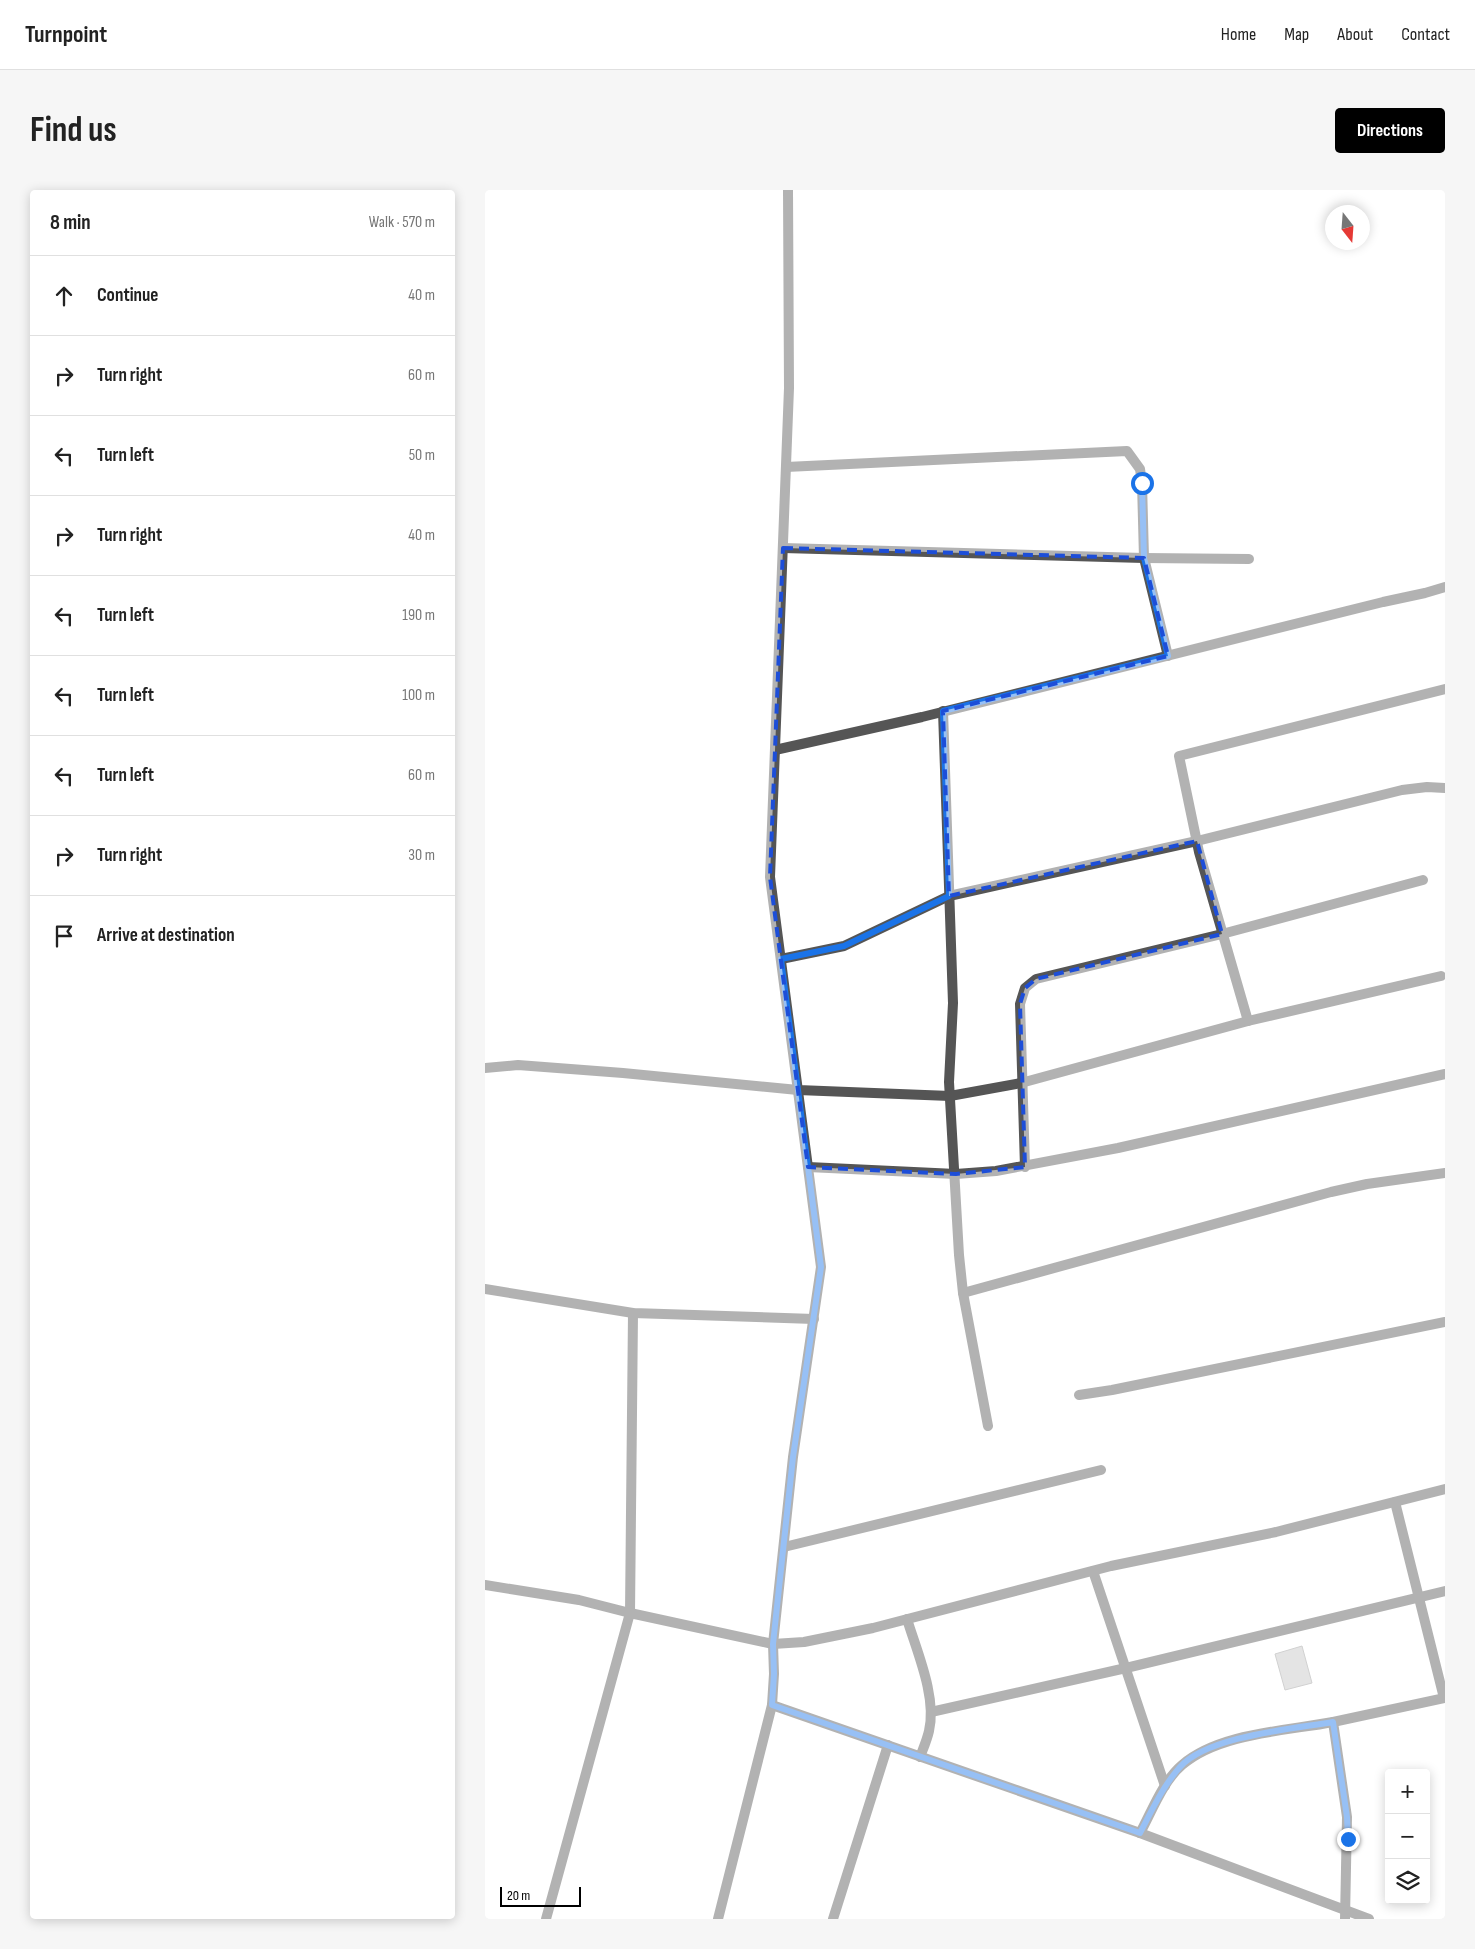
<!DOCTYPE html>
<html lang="en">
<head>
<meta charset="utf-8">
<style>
  :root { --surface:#fff; --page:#f6f6f6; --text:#222; --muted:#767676; --line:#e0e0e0; --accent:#000 }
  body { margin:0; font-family:"Sofia Sans Condensed",sans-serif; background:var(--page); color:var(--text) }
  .controls { position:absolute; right:15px; bottom:15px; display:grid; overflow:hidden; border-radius:5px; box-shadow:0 2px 12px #0003 }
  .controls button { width:45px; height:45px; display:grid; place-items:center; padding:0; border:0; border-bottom:1px solid var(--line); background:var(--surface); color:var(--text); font:25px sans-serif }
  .compass { position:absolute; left:840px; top:15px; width:45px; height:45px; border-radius:50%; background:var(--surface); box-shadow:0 2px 12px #0003; rotate:163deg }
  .scale { position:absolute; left:15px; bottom:12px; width:81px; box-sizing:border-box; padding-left:5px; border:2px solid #000; border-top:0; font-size:14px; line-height:18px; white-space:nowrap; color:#000; -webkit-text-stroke:4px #fff; paint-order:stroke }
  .stop { position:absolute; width:15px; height:15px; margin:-11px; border:4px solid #1a73e8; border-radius:50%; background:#fff }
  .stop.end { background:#1a73e8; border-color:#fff; box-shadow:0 1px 5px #0008 }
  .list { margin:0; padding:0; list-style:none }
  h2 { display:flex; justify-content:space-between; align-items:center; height:65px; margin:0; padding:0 20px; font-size:21px }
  h2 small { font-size:16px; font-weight:400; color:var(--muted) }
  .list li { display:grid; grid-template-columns:32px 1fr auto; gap:15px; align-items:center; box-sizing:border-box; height:80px; padding:0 20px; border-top:1px solid var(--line) }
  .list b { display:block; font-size:19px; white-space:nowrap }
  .list em { font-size:16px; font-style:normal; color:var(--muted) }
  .icon { flex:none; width:28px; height:28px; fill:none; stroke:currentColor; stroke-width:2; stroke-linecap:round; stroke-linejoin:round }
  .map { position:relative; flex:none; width:960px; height:1729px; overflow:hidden; border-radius:5px }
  header { display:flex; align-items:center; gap:30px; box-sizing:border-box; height:70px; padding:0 25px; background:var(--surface); border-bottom:1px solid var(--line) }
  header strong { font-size:24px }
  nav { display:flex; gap:28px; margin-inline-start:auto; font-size:18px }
  .intro { display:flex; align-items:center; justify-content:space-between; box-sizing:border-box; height:120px; padding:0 30px }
  h1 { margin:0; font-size:35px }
  .button { padding:12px 22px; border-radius:5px; background:var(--accent); color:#fff; font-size:18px; font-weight:700 }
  main { display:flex; gap:30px; padding:0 30px }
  aside { flex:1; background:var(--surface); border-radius:5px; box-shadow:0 2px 12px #0003 }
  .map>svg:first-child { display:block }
  .building { fill:#c4c4c4; stroke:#999 }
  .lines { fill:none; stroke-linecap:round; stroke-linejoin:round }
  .minor { stroke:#555; stroke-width:10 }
  .route { stroke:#1a73e8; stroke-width:6 }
  .marked { fill:none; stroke:#1d4ed8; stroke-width:4; stroke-dasharray:10 6; stroke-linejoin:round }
</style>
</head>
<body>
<header>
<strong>Turnpoint</strong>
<nav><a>Home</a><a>Map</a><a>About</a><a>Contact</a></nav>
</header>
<div class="intro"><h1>Find us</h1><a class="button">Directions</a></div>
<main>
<aside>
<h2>8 min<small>Walk · 570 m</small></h2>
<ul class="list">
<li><svg class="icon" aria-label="ahead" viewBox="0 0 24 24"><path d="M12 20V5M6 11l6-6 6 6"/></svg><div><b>Continue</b></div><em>40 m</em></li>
<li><svg class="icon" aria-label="right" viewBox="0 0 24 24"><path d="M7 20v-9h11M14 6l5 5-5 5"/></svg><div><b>Turn right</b></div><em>60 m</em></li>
<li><svg class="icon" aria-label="left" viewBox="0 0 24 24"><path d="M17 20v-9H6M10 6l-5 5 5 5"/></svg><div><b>Turn left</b></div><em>50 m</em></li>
<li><svg class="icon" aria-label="right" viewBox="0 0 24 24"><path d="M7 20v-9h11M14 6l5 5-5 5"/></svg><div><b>Turn right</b></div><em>40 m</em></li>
<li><svg class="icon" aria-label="left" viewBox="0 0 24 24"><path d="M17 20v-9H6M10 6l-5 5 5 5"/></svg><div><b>Turn left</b></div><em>190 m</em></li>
<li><svg class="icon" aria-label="left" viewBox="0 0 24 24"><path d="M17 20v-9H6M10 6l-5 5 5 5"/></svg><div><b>Turn left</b></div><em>100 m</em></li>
<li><svg class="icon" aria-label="left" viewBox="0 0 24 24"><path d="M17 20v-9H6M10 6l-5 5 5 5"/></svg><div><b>Turn left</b></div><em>60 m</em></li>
<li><svg class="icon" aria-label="right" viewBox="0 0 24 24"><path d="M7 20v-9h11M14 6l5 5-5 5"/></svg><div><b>Turn right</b></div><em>30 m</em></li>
<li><svg class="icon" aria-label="arrive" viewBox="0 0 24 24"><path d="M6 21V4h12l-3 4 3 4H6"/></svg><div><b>Arrive at destination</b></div></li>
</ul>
</aside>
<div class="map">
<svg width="960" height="1729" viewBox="0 0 960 1729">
  <rect width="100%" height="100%" fill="#fff"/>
  <!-- building -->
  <polygon class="building" points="817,1456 827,1493 800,1500 790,1464"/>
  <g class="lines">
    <!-- minor -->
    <g class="minor">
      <polyline points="301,277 642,261 655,279 657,293 659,368 683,466"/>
      <polyline points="298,358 659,368 764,369"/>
      <polyline points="458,521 468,813 464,892 474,1065 478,1103 503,1236"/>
      <polyline points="290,560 437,527 898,412 940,403 960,397"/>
      <polyline points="296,769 359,756 464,706 712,651 917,600 942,597 960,598"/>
      <polyline points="763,831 714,662 694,566 960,499"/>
      <polyline points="0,878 33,875 138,883 313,900 465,906 536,893 763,831 956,786"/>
      <polyline points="323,977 471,984 511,981 633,958 960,884"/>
      <polyline points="540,977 535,814 540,798 551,789 737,744 938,690"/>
      <polyline points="0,1099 148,1123 329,1129"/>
      <polyline points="478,1103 846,1002 882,994 960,983"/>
      <polyline points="594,1205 627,1200 960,1132"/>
      <polyline points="910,1312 959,1508"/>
      <polyline points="299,1357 616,1280"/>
      <polyline points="608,1381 680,1596"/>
      <polyline points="0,1395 94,1410 145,1423 288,1454 319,1452 388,1438 626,1376 791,1342 960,1299"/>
      <path d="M422,1429C432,1462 452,1507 444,1541C442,1550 438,1559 435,1567"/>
      <polyline points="287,1515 655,1643 884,1729"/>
      <polyline points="446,1522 641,1478 960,1401"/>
      <polyline points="848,1532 862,1627 860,1729"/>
      <path d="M655,1643C667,1621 678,1591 697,1575C734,1543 801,1541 848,1532C886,1524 923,1516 960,1508"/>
      <polyline points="61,1729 145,1423 148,1123"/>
      <polyline points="233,1729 287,1515 289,1484 288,1454 308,1267 336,1077 285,687 304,198 303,0"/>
      <polyline points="348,1729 403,1555"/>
    </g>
  </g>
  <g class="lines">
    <!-- route -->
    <path class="route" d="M657,293L659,368L683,466L458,521L464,706L359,756L296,769L336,1077L308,1267L288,1454L289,1484L287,1515L655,1643C667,1620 678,1596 695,1577C723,1546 807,1539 848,1532L862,1627L863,1649"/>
  </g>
  <!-- marked area -->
  <path d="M0 0H960V1729H0ZM298,358L659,368L683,466L458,521L464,706L712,651L737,744L551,789L540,798L535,814L540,977L471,984L323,977L285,687Z" fill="#fff" fill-opacity=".55" fill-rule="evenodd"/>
  <path class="marked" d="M298,358L659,368L683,466L458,521L464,706L712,651L737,744L551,789L540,798L535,814L540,977L471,984L323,977L285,687Z"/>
</svg>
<div class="controls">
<button>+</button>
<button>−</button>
<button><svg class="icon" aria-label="layers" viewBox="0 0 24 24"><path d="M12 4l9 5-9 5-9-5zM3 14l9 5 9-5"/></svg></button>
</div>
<svg class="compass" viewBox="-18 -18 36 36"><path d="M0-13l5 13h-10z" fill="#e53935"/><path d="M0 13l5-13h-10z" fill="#767676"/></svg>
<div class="scale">20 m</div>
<div class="stop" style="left:657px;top:293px"></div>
<div class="stop end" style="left:863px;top:1649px"></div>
</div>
</main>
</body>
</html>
